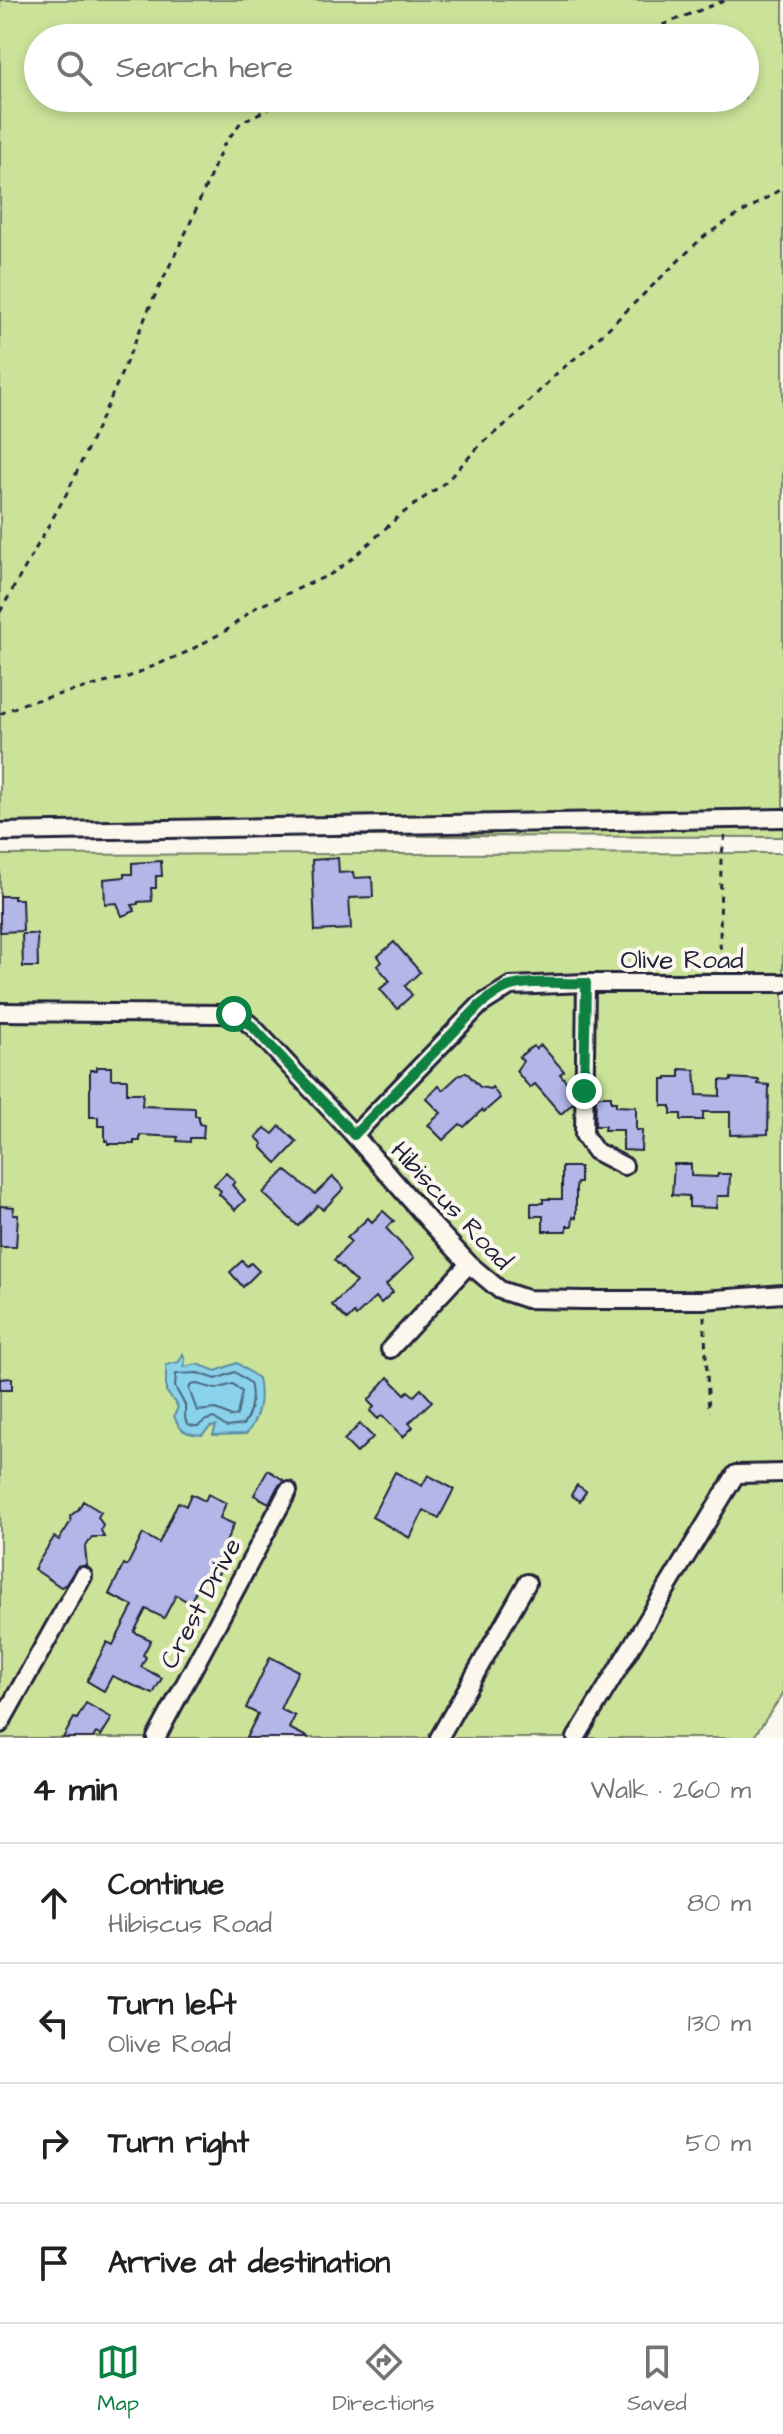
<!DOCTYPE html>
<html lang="en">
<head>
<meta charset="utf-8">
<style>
  :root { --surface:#fff; --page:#f6f6f6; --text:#202124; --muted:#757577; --line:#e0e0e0; --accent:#0b8043 }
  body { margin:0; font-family:"Architects Daughter",sans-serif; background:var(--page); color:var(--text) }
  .stop { position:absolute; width:24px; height:24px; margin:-18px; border:6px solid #0b8043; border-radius:50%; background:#fff }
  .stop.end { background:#0b8043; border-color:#fff; box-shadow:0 2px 8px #0008 }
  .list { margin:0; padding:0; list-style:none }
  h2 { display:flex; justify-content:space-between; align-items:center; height:104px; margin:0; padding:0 32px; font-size:34px }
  h2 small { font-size:26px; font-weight:400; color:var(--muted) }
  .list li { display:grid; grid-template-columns:52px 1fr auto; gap:24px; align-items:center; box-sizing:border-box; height:120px; padding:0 32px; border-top:2px solid var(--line) }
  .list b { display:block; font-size:30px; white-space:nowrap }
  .list p { margin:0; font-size:26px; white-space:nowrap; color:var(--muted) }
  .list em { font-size:26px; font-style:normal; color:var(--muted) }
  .icon { flex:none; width:44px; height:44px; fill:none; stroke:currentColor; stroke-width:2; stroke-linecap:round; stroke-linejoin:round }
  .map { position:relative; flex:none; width:783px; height:1738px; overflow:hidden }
  .search { position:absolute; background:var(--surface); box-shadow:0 4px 12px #0003; left:24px; right:24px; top:24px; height:88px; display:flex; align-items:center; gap:20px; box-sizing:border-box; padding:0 28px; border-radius:44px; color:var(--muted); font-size:30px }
  .sheet { height:584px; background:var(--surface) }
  nav { display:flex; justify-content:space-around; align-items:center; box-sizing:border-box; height:112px; border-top:2px solid var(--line); background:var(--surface); font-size:22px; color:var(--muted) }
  nav a { display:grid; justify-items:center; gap:4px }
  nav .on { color:var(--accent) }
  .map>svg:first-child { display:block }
  .green { fill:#cae399; stroke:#76826a; stroke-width:2; fill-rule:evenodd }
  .water { fill:#89d2e9; stroke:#608ca3; stroke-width:2 }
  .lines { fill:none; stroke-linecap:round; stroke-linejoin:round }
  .shore { stroke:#4b6881; stroke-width:2 }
  .building { fill:#b3b7e8; stroke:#22223b; stroke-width:2 }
  .minor-casing { stroke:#22223b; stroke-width:22 }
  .path { stroke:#22223b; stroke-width:3; stroke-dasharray:6 6; stroke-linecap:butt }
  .minor { stroke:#fbf7ec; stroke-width:16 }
  .route { stroke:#0b8043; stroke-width:10 }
  .labels { text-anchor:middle; stroke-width:8; stroke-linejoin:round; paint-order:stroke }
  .street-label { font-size:26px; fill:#22223b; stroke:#fbf7ec }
</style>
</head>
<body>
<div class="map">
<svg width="783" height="1738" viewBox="0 0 783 1738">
  <rect width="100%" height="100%" fill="#fbf7ec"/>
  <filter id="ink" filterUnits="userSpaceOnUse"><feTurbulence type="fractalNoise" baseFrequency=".0125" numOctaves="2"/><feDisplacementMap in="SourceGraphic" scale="16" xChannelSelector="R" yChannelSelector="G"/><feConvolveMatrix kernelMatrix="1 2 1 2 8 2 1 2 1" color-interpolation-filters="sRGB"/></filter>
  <g filter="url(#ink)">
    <!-- green -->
    <g class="green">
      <path d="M0,0H783V837L0,835ZM38,38H745V98H38Z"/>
      <polygon points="783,853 783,1694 753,1738 0,1738 0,855"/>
    </g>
    <!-- water -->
    <path class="water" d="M183,1354L185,1360L184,1367L197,1364L216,1371L237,1363L258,1378C262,1398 259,1418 246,1434L213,1435L216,1426L210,1427L202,1435C186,1434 180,1432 174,1416L178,1407L166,1391V1365L179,1362Z"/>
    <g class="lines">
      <!-- shore -->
      <g class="shore">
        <path d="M235,1372L250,1383C254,1396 251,1414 243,1425L226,1427L214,1418L206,1420L198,1426C181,1426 186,1417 185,1405L175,1387L176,1374L198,1373L216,1379Z"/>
        <polygon points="197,1384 216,1389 233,1384 242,1392 237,1415 231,1417 216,1409 197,1411 189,1389 191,1385"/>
      </g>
    </g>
    <!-- building -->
    <g class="building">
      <polygon points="338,858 339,873 353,872 354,878 372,877 373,897 349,898 351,929 315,931 312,860"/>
      <polygon points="161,861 162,876 156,876 156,888 151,888 152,901 138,902 138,904 132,905 135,911 122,916 117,903 105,904 104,879 124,877 124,874 132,874 132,863"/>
      <polygon points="0,896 14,896 14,899 22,899 23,931 0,932"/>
      <polygon points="22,934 37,934 38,967 23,967"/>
      <polygon points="394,942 420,972 405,986 412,995 397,1009 380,989 390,981 377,966 382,962 378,956"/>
      <polygon points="541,1045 564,1071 560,1074 574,1091 573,1103 561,1114 535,1084 530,1088 516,1071 523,1061 519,1057 533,1046 536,1049"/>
      <polygon points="97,1067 111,1067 111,1079 127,1079 127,1093 143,1093 142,1106 195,1108 195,1116 199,1116 199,1124 204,1125 203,1138 190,1138 190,1142 177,1141 178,1137 140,1135 140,1141 134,1141 134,1144 108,1144 108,1141 105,1141 105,1126 98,1126 98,1117 90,1117 90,1070 97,1070"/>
      <polygon points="680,1069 695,1070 697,1095 720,1096 720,1080 731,1081 731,1078 759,1080 758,1084 769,1085 768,1134 730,1135 730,1112 703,1112 703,1120 681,1120 681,1114 671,1114 671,1106 662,1106 662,1079 667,1079 667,1077 680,1077"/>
      <polygon points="466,1072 480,1087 490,1089 492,1087 500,1098 484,1112 482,1110 464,1127 460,1124 443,1140 428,1125 441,1113 426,1098 439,1086 443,1090 459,1075"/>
      <polygon points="596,1096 611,1096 611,1102 616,1102 616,1106 636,1107 636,1130 642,1130 641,1151 623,1150 623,1130 604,1130 605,1126 595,1126"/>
      <polygon points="280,1126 297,1142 277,1163 261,1147 263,1144 256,1137 265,1128 273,1134"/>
      <polygon points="674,1164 691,1164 691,1176 717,1177 718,1174 730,1174 729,1196 717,1196 716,1208 689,1207 689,1196 672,1195"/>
      <polygon points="562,1167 580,1167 580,1183 577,1183 576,1187 576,1218 573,1217 572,1226 567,1226 567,1231 543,1231 543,1216 531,1216 531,1203 543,1203 543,1199 562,1199"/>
      <polygon points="285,1170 315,1194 333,1177 344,1188 323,1210 318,1205 298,1226 263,1193"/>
      <polygon points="226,1173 235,1182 232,1185 245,1200 235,1210 219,1194 221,1191 214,1185"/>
      <polygon points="0,1206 14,1207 13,1215 18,1215 16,1247 0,1247"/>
      <polygon points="383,1211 394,1221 386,1228 414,1258 388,1283 386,1285 393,1292 381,1303 376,1297 356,1316 354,1313 347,1320 332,1305 356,1282 334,1260 351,1242 347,1238 368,1218 372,1222"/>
      <polygon points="242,1261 247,1266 251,1263 259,1271 243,1287 230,1272"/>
      <polygon points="388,1377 405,1394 408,1391 414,1396 421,1389 432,1401 409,1423 413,1427 403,1437 382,1415 378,1419 370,1411 374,1407 368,1401"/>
      <polygon points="12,1378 12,1390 0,1390 0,1379"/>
      <polygon points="360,1424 373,1437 357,1453 344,1440"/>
      <polygon points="268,1470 285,1481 278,1486 269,1503 254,1495"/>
      <polygon points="395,1472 422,1486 428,1475 454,1489 439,1518 424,1510 410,1538 372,1517"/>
      <polygon points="577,1485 586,1491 580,1501 571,1495"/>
      <polygon points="191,1494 205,1501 208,1494 226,1503 220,1518 234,1524 218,1560 224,1563 213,1584 202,1579 190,1603 176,1595 164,1618 146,1609 134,1632 151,1640 143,1655 146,1657 141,1667 162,1678 153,1694 112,1676 104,1691 87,1681 107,1642 113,1645 133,1606 109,1594 124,1564 127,1566 143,1534 159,1543 178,1502 186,1506"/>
      <polygon points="83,1501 101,1512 98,1517 103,1525 101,1530 104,1537 92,1537 85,1548 87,1566 77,1567 66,1584 61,1587 34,1569 54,1537 59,1540 71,1521 70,1516 78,1510"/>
      <polygon points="270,1657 298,1671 280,1709 295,1716 289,1728 309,1738 246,1738 258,1714 246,1708"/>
      <polygon points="86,1703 112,1718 101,1736 96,1733 93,1738 63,1738 74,1718 77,1719"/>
    </g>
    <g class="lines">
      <defs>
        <g id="minor">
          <polyline points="0,832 783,818"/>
          <polyline points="586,983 584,1135 595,1151 624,1166"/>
          <polyline points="0,1012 222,1014 239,1016 252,1026 354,1135 429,1221 469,1264 500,1290 527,1299 585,1300 703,1300 783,1294"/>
          <polyline points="354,1135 480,1005 510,986 586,983 783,983"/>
          <polyline points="390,1349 469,1264"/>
          <polyline points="0,1724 83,1576"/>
          <polyline points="156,1738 288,1491"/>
          <polyline points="439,1738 527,1583"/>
          <polyline points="576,1738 736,1474 783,1473"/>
        </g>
      </defs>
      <!-- minor casing -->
      <use href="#minor" class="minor-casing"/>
      <!-- path -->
      <g class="path">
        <polyline points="629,38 726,0"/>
        <polyline points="0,612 68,491 114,391 151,304 188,228 223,146 241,122 291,98"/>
        <path d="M0,714L25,703L128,677L187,652L227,630L255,608L331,574L353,558L399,516L447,481L483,442L511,420L556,374L590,346L701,239C727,219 757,206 783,187"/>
        <polyline points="725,835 721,860 720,945 725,970"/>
        <polyline points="704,1316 709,1412"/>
      </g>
      <!-- minor -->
      <use href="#minor" class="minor"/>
    </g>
  </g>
  <g class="lines" filter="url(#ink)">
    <!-- route -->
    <path class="route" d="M234,1014L239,1016L252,1026L354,1135L480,1005C489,998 497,991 508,987C528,980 563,984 586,983L584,1091"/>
  </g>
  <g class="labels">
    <!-- street labels -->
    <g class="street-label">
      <text x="682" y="968">Olive Road</text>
      <text transform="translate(452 1205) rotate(47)" y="9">Hibiscus Road</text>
      <text transform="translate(200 1603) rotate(-62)" y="9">Crest Drive</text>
    </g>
  </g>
</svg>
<div class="stop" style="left:234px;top:1014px"></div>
<div class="stop end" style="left:584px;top:1091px"></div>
<div class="search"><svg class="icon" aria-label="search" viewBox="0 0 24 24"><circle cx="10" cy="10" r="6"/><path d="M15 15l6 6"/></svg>Search here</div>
</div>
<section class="sheet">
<h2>4 min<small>Walk · 260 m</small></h2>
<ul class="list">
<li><svg class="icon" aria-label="ahead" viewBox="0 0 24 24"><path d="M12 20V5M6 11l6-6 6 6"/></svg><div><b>Continue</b><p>Hibiscus Road</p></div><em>80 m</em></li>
<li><svg class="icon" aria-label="left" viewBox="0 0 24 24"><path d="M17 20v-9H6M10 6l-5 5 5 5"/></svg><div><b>Turn left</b><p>Olive Road</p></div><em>130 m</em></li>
<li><svg class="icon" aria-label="right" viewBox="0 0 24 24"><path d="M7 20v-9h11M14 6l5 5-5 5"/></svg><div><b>Turn right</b></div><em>50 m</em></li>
<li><svg class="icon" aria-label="arrive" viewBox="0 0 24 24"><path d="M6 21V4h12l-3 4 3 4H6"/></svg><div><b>Arrive at destination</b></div></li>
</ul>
</section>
<nav>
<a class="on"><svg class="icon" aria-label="map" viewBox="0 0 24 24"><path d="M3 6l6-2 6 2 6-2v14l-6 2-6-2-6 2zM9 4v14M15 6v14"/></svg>Map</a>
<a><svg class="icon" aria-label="directions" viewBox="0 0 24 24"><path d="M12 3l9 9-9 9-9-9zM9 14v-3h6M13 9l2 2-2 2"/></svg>Directions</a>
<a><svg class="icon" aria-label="saved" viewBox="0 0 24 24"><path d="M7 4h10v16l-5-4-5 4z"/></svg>Saved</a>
</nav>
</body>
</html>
